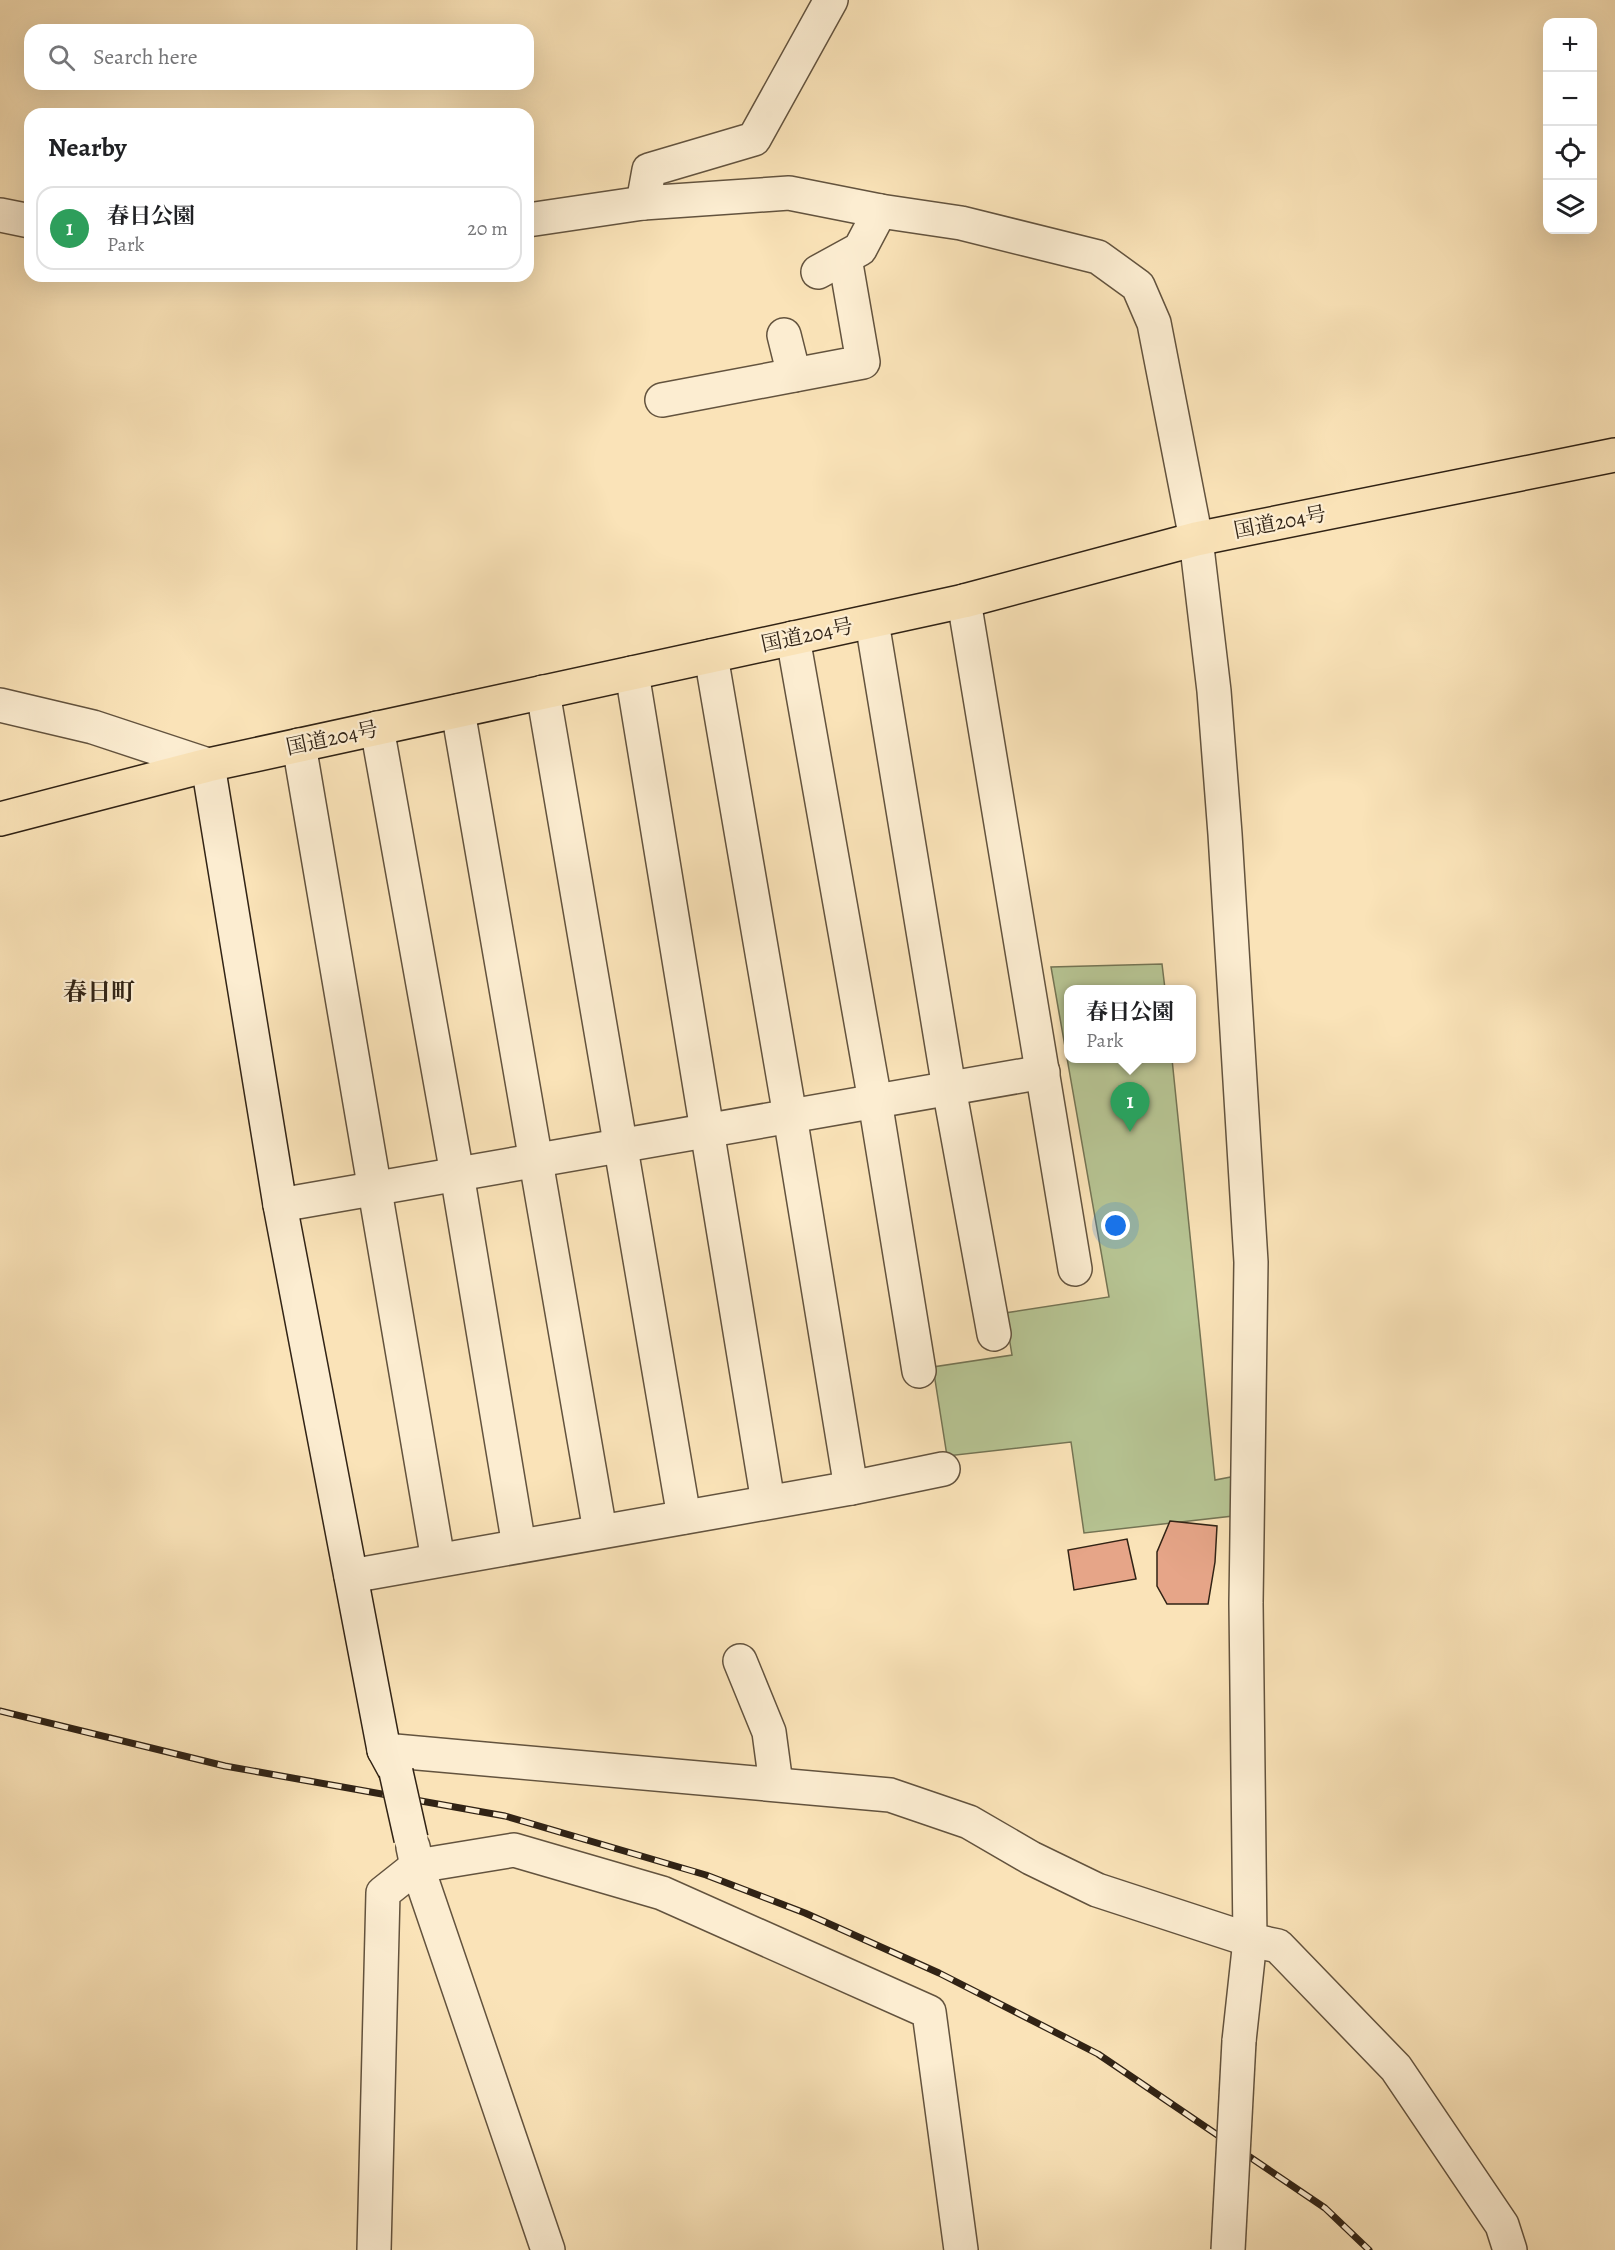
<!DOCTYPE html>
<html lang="en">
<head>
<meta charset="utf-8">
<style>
  :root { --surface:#fff; --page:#f6f6f6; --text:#202124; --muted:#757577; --line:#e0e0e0; --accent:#8f2418 }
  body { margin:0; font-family:Alegreya,"Noto Serif JP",serif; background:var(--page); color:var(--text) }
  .controls { position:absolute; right:18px; top:18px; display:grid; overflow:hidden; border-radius:12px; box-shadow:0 6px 24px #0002 }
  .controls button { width:54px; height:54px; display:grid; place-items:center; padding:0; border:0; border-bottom:2px solid var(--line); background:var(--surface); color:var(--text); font:30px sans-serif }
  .you { position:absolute; left:1116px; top:1226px; width:21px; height:21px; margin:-15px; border:4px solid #fff; border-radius:50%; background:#1a73e8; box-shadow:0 0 0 9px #1a73e833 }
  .badge { display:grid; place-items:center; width:39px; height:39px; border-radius:50%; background:var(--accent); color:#fff; font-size:20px; font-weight:700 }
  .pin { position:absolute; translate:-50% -50px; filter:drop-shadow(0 2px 3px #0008) }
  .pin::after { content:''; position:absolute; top:32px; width:21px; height:18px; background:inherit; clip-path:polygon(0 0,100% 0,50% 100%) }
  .popup { position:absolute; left:1064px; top:985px; width:132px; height:78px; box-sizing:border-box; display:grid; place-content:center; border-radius:12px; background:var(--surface); filter:drop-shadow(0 2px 4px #0005); font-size:20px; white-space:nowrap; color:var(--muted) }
  .popup b { font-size:22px; color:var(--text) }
  .popup::after { content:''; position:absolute; left:50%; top:100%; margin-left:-12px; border:12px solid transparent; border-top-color:var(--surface) }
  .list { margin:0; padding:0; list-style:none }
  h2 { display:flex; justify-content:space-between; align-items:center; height:78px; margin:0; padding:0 24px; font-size:26px }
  h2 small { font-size:20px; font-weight:400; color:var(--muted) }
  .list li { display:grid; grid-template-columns:39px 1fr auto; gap:18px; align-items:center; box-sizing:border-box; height:84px; margin:0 12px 12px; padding:0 12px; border:2px solid var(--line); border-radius:18px }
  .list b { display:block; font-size:22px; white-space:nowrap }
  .list p { margin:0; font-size:20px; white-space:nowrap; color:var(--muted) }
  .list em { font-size:20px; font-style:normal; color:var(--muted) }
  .icon { flex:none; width:33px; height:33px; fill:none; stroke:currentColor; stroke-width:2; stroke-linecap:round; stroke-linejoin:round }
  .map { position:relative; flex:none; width:1615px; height:2250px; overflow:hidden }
  .search { position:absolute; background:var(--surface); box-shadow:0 6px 24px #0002; left:24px; top:24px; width:510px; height:66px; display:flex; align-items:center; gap:15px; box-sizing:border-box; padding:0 21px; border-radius:18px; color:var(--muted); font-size:22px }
  .panel { position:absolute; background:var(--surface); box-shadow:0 6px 24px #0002; left:24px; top:108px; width:510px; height:174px; border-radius:18px }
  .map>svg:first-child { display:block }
  .green { fill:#b7c594; stroke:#747454; stroke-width:1.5 }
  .building { fill:#e6a588; stroke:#312315; stroke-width:1.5 }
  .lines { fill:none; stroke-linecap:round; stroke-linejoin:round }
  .street-casing { stroke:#63533e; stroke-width:36 }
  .secondary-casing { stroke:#312315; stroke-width:36 }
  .highway-casing { stroke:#312315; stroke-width:36 }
  .street { stroke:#fcedd1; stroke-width:33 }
  .secondary { stroke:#fcedd1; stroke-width:33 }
  .highway { stroke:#fae3b8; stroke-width:33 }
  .rail-casing { stroke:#312315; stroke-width:7 }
  .rail { stroke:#fcedd1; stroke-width:4.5; stroke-dasharray:14; stroke-linecap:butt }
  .street-bridge-casing { stroke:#63533e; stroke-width:36; stroke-linecap:butt }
  .secondary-bridge-casing { stroke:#312315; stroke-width:36; stroke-linecap:butt }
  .street-bridge { stroke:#fcedd1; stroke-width:33 }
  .secondary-bridge { stroke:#fcedd1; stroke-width:33 }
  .labels { text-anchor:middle; stroke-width:4.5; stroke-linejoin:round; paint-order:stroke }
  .street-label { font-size:21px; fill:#312315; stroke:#fcedd1 }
  .quarter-label { font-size:24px; font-weight:bold; fill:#312315; stroke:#fcedd1 }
</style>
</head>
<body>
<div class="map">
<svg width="1615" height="2250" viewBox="0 0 1615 2250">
  <rect width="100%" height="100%" fill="#fae3b8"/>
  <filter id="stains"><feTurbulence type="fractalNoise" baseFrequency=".00333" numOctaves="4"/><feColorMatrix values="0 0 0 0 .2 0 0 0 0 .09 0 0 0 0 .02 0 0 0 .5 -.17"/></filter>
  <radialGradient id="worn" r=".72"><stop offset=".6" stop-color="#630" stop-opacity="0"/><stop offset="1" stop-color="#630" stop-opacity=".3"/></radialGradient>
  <!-- green -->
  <polygon class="green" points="1162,964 1165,989 1068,990 1068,1058 1172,1059 1215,1480 1236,1476 1233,1516 1084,1533 1071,1442 947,1456 933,1367 1012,1355 1005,1313 1109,1297 1051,967"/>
  <!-- building -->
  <g class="building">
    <polygon points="1170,1521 1217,1526 1215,1562 1208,1604 1167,1604 1157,1586 1157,1552"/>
    <polygon points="1127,1539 1136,1579 1074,1590 1068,1550"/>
  </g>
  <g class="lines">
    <defs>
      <g id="street">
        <polyline points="643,203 649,170 754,139 831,0"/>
        <polyline points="0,215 30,221"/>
        <polyline points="528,220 643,203 789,193 880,211 961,223 1098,257 1138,286 1154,323 1196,539 1214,691 1225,834 1251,1262 1246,1603 1250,1940 1239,2041"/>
        <polyline points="818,272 860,249 880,211"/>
        <polyline points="784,335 794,375"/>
        <polyline points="662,400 863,362 845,258"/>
        <polyline points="964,601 1075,1269"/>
        <polyline points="872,622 949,1088 994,1334"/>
        <polyline points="793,638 875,1101 919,1371"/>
        <polyline points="632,673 768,1502"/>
        <polyline points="543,692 684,1517"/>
        <polyline points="0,705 93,727 208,765"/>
        <polyline points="458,711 600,1531"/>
        <polyline points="377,728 457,1174 519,1546"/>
        <polyline points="299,745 438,1560"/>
        <polyline points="280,1205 1043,1072"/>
        <polyline points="851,1488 943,1469"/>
        <polyline points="351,1576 851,1488 790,1116 711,656"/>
        <polyline points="740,1661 769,1732 776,1784"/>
        <polyline points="384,1750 890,1795 969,1822 1031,1858 1097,1890 1250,1940 1278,1946 1396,2068 1502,2225 1510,2250"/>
        <polyline points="413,1847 417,1866 548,2250"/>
        <polyline points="374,2250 383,1893 417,1866 514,1850 662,1893 929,2012 961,2250"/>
      </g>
      <polyline id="secondary" points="208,765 280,1205 384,1750 396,1772"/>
      <polyline id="highway" points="0,819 208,765 964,601 1196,539 1615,455"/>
    </defs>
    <!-- street casing -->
    <use href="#street" class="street-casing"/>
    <!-- secondary casing -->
    <use href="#secondary" class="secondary-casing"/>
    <!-- highway casing -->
    <use href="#highway" class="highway-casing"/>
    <!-- street -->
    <use href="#street" class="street"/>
    <!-- secondary -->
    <use href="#secondary" class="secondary"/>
    <!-- highway -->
    <use href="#highway" class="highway"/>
    <defs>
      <polyline id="rail" points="0,1711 225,1766 505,1816 706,1875 805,1913 939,1973 1098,2054 1325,2208 1369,2250"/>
    </defs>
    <!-- rail casing -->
    <use href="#rail" class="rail-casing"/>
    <!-- rail -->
    <use href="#rail" class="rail"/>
    <defs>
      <polyline id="street-bridge" points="1228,2250 1239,2041"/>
      <polyline id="secondary-bridge" points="396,1772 411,1839"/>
    </defs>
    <!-- street-bridge casing -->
    <use href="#street-bridge" class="street-bridge-casing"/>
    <!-- secondary-bridge casing -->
    <use href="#secondary-bridge" class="secondary-bridge-casing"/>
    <!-- street-bridge -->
    <use href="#street-bridge" class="street-bridge"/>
    <!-- secondary-bridge -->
    <use href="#secondary-bridge" class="secondary-bridge"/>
  </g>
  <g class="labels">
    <!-- street labels -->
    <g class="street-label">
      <text transform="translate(1280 522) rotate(-11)" y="7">国道204号</text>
      <text transform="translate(807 635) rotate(-12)" y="7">国道204号</text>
      <text transform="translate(332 738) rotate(-12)" y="7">国道204号</text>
    </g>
    <!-- quarter labels -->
    <g class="quarter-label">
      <text x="99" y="1000">春日町</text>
    </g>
  </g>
  <rect width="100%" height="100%" filter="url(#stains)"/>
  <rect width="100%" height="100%" fill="url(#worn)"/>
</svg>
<div class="controls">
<button>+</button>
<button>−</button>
<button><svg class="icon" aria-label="locate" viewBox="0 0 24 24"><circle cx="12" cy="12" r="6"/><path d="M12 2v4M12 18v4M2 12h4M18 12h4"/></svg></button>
<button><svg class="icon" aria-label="layers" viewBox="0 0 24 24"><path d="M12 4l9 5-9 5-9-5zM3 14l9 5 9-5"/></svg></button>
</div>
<div class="you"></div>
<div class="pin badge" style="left:1130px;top:1132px;background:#2e9e5b">1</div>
<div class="popup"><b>春日公園</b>Park</div>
<div class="search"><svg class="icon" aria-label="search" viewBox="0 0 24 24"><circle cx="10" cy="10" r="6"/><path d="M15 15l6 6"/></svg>Search here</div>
<section class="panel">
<h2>Nearby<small></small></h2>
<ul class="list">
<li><span class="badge" style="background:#2e9e5b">1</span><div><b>春日公園</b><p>Park</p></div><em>20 m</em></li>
</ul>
</section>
</div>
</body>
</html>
